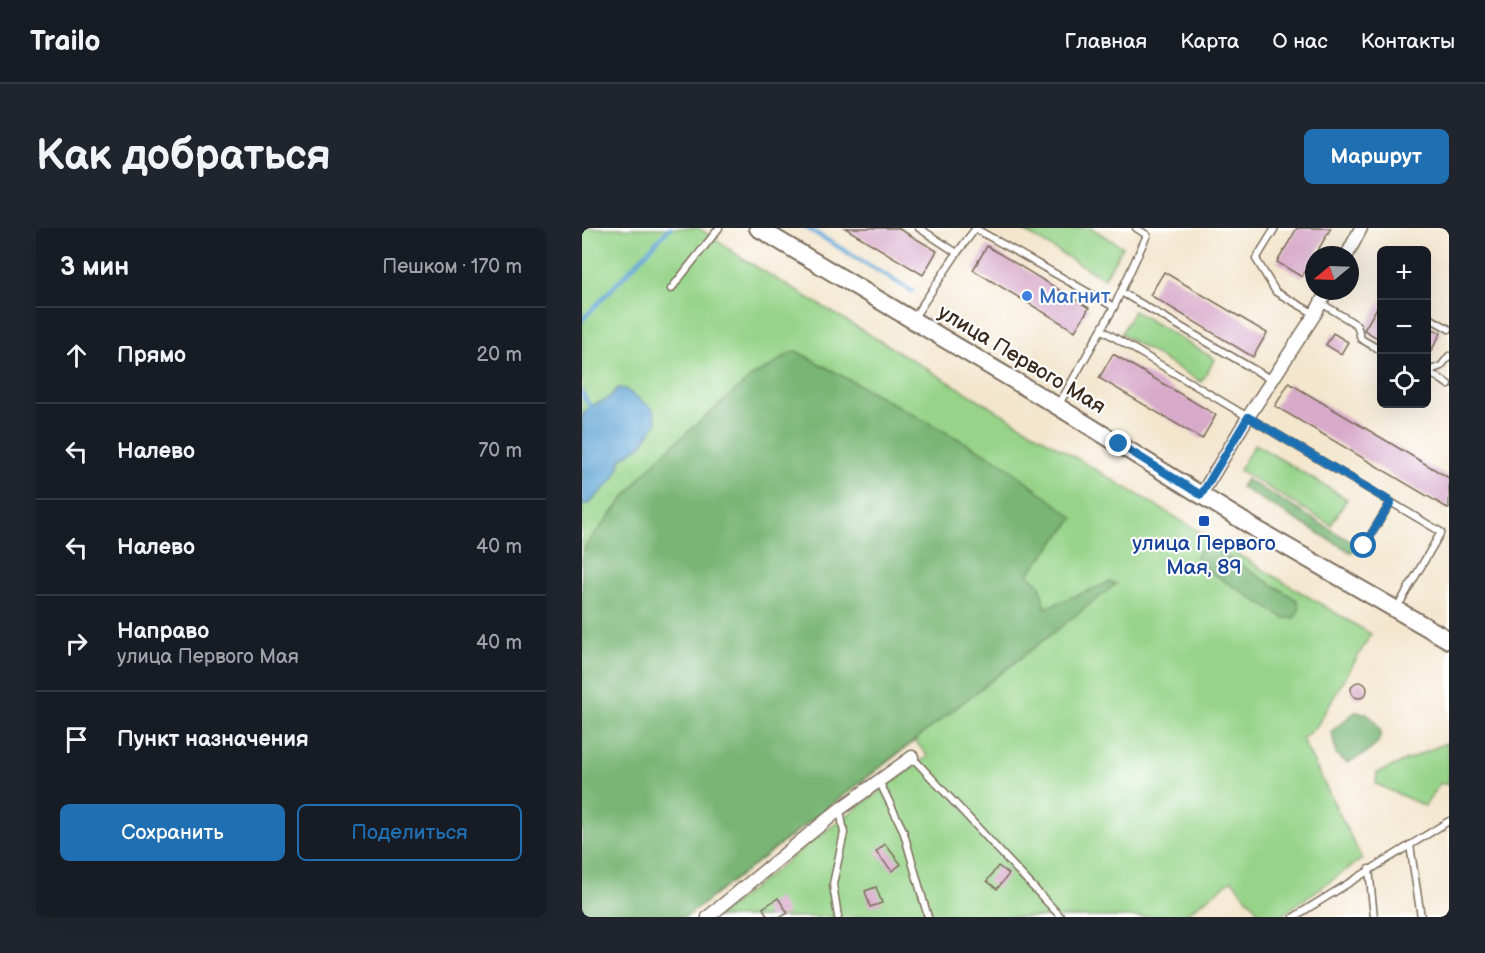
<!DOCTYPE html>
<html lang="ru">
<head>
<meta charset="utf-8">
<style>
  :root { --surface:#171b24; --page:#20242c; --text:#f1f3f6; --muted:#9ea1a6; --line:#363941; --accent:#1f6fb2 }
  body { margin:0; font-family:"Balsamiq Sans",sans-serif; background:var(--page); color:var(--text) }
  .controls { position:absolute; right:18px; top:18px; display:grid; overflow:hidden; border-radius:9px; box-shadow:0 6px 24px #0002 }
  .controls button { width:54px; height:54px; display:grid; place-items:center; padding:0; border:0; border-bottom:2px solid var(--line); background:var(--surface); color:var(--text); font:30px sans-serif }
  .compass { position:absolute; left:723px; top:18px; width:54px; height:54px; border-radius:50%; background:var(--surface); box-shadow:0 6px 24px #0002; rotate:251deg }
  .stop { position:absolute; width:18px; height:18px; margin:-14px; border:4px solid #1f6fb2; border-radius:50%; background:#fff }
  .stop.end { background:#1f6fb2; border-color:#fff; box-shadow:0 2px 6px #0008 }
  .list { margin:0; padding:0; list-style:none }
  h2 { display:flex; justify-content:space-between; align-items:center; height:78px; margin:0; padding:0 24px; font-size:26px }
  h2 small { font-size:20px; font-weight:400; color:var(--muted) }
  .list li { display:grid; grid-template-columns:39px 1fr auto; gap:18px; align-items:center; box-sizing:border-box; height:96px; padding:0 24px; border-top:2px solid var(--line) }
  .list b { display:block; font-size:22px; white-space:nowrap }
  .list p { margin:0; font-size:20px; white-space:nowrap; color:var(--muted) }
  .list em { font-size:20px; font-style:normal; color:var(--muted) }
  .actions { display:flex; gap:12px; padding:18px 24px }
  .actions a { flex:1; padding:14px 0; border:2px solid var(--accent); border-radius:9px; text-align:center; font-size:21px; color:var(--accent) }
  .actions .main { background:var(--accent); color:#fff }
  .icon { flex:none; width:33px; height:33px; fill:none; stroke:currentColor; stroke-width:2; stroke-linecap:round; stroke-linejoin:round }
  .map { position:relative; flex:none; width:867px; height:689px; overflow:hidden; border-radius:9px }
  header { display:flex; align-items:center; gap:36px; box-sizing:border-box; height:84px; padding:0 30px; background:var(--surface); border-bottom:2px solid var(--line) }
  header strong { font-size:28px }
  nav { display:flex; gap:33px; margin-inline-start:auto; font-size:21px }
  .intro { display:flex; align-items:center; justify-content:space-between; box-sizing:border-box; height:144px; padding:0 36px }
  h1 { margin:0; font-size:42px }
  .button { padding:15px 27px; border-radius:9px; background:var(--accent); color:#fff; font-size:21px; font-weight:700 }
  main { display:flex; gap:36px; padding:0 36px }
  aside { flex:1; background:var(--surface); border-radius:9px; box-shadow:0 6px 24px #0002 }
  .map>svg:first-child { display:block }
  .green { fill:#97d48a; stroke:#697f54; stroke-width:1.5 }
  .forest { fill:#79b676; stroke:#5a704a; stroke-width:1.5 }
  .water { fill:#5ea4d4; stroke:#4c6779; stroke-width:1.5 }
  .lines { fill:none; stroke-linecap:round; stroke-linejoin:round }
  .stream { stroke:#5ea4d4; stroke-width:4.5 }
  .building { fill:#d8aaca }
  .lane-casing { stroke:#7b6c5b; stroke-width:9 }
  .street-casing { stroke:#7b6c5b; stroke-width:15 }
  .secondary-casing { stroke:#7b6c5b; stroke-width:20 }
  .lane { stroke:#fff; stroke-width:6 }
  .street { stroke:#fff; stroke-width:12 }
  .secondary { stroke:#fff; stroke-width:16 }
  .route { stroke:#1f6fb2; stroke-width:8 }
  .shop-dot { fill:#3f7fe0; stroke:#fff; stroke-width:2 }
  .transit-dot { fill:#1a4fb4; stroke:#fff; stroke-width:2 }
  .labels { text-anchor:middle; stroke-width:4.5; stroke-linejoin:round; paint-order:stroke }
  .shop-label { font-size:21px; fill:#366cbe; stroke:#fff; text-anchor:start }
  .street-label { font-size:21px; fill:#3b2a1e; stroke:#fff }
  .transit-label { font-size:21px; fill:#164399; stroke:#fff }
</style>
</head>
<body>
<header>
<strong>Trailo</strong>
<nav><a>Главная</a><a>Карта</a><a>О нас</a><a>Контакты</a></nav>
</header>
<div class="intro"><h1>Как добраться</h1><a class="button">Маршрут</a></div>
<main>
<aside>
<h2>3 мин<small>Пешком · 170 m</small></h2>
<ul class="list">
<li><svg class="icon" aria-label="ahead" viewBox="0 0 24 24"><path d="M12 20V5M6 11l6-6 6 6"/></svg><div><b>Прямо</b></div><em>20 m</em></li>
<li><svg class="icon" aria-label="left" viewBox="0 0 24 24"><path d="M17 20v-9H6M10 6l-5 5 5 5"/></svg><div><b>Налево</b></div><em>70 m</em></li>
<li><svg class="icon" aria-label="left" viewBox="0 0 24 24"><path d="M17 20v-9H6M10 6l-5 5 5 5"/></svg><div><b>Налево</b></div><em>40 m</em></li>
<li><svg class="icon" aria-label="right" viewBox="0 0 24 24"><path d="M7 20v-9h11M14 6l5 5-5 5"/></svg><div><b>Направо</b><p>улица Первого Мая</p></div><em>40 m</em></li>
<li><svg class="icon" aria-label="arrive" viewBox="0 0 24 24"><path d="M6 21V4h12l-3 4 3 4H6"/></svg><div><b>Пункт назначения</b></div></li>
</ul>
<div class="actions"><a class="main">Сохранить</a><a>Поделиться</a></div>
</aside>
<div class="map">
<svg width="867" height="689" viewBox="0 0 867 689">
  <rect width="100%" height="100%" fill="#fff"/>
  <filter id="ink" filterUnits="userSpaceOnUse"><feTurbulence type="fractalNoise" baseFrequency=".0167" numOctaves="2"/><feDisplacementMap in="SourceGraphic" scale="12" xChannelSelector="R" yChannelSelector="G"/><feConvolveMatrix kernelMatrix="1 2 1 2 8 2 1 2 1" color-interpolation-filters="sRGB"/></filter>
  <filter id="wash" filterUnits="userSpaceOnUse"><feTurbulence type="fractalNoise" baseFrequency=".008" numOctaves="4" result="noise"/><feDisplacementMap in="SourceGraphic" scale="24" xChannelSelector="R" yChannelSelector="G"/><feGaussianBlur stdDeviation="1.35" result="paint"/><feColorMatrix in="noise" values="0 0 0 0 0 0 0 0 0 0 0 0 0 0 0 0 0 1.4 0 .05"/><feComposite in="paint" operator="in"/></filter>
  <g filter="url(#wash)">
    <rect width="100%" height="100%" fill="#f3e6cd"/>
    <!-- green -->
    <g class="green">
      <polygon points="0,0 117,0 161,31 789,406 734,499 720,511 780,631 697,689 681,689 650,652 600,689 135,689 230,613 346,528 333,513 104,689 0,689"/>
      <polygon points="443,0 509,0 541,19 522,51 442,3"/>
      <polygon points="552,83 633,131 619,154 539,106"/>
      <polygon points="673,216 765,271 749,297 657,242"/>
      <polygon points="864,515 867,525 867,557 858,555 843,578 794,556 795,545"/>
    </g>
    <!-- forest -->
    <g class="forest">
      <path d="M214,123L419,234L492,290L446,346L458,357L463,380L528,354L534,356L104,689H0V327L4,317L60,248L85,222L173,146C189,142 198,128 214,123Z"/>
      <polygon points="664,251 775,317 770,325 659,259"/>
      <polygon points="628,318 715,372 718,381 712,390 702,390 617,337 614,329 617,323"/>
      <path d="M773,484L785,485C788,489 793,493 795,497C808,516 778,529 765,535L754,526L750,503Z"/>
    </g>
    <!-- water -->
    <polygon class="water" points="36,160 43,161 71,181 75,194 60,217 40,230 32,251 7,276 0,277 0,188 8,178 24,172"/>
    <g class="lines">
      <!-- stream -->
      <g class="stream">
        <polyline points="225,0 330,63"/>
        <polyline points="0,92 88,0"/>
        <polyline points="0,165 8,178"/>
      </g>
    </g>
    <g id="blocks">
      <!-- building -->
      <g class="building">
        <polygon points="263,0 316,0 355,23 341,47"/>
        <polygon points="715,0 749,0 720,49 695,34"/>
        <polygon points="405,18 507,80 493,103 391,42"/>
        <polygon points="582,44 685,105 671,129 568,67"/>
        <polygon points="800,71 800,113 782,102"/>
        <polygon points="844,97 859,105 844,132"/>
        <polygon points="751,105 766,114 759,126 744,117"/>
        <polygon points="531,126 634,187 620,211 517,150"/>
        <polygon points="707,155 867,250 867,281 693,178"/>
        <circle cx="777" cy="462" r="8"/>
        <polygon points="303,616 319,636 310,643 294,624"/>
        <polygon points="416,638 427,646 415,661 405,653"/>
        <polygon points="294,659 300,675 288,679 283,663"/>
        <polygon points="196,670 206,685 199,689 186,689 181,680"/>
      </g>
    </g>
  </g>
  <g filter="url(#ink)">
    <use href="#blocks" fill-opacity="0" stroke="#7b6c5b" stroke-width="1.5"/>
    <g class="lines">
      <defs>
        <g id="lane">
          <polyline points="337,0 375,25"/>
          <polyline points="693,0 674,31 694,64 733,86"/>
          <polyline points="394,1 532,79"/>
          <polyline points="89,61 137,0"/>
          <polyline points="539,64 690,152"/>
          <polyline points="739,75 775,97 779,111 800,123"/>
          <polyline points="844,88 867,101"/>
          <polyline points="331,91 375,25 394,0"/>
          <polyline points="520,102 859,304 815,380"/>
          <polyline points="844,144 859,138 867,128"/>
          <polyline points="845,144 857,150 867,157"/>
          <polyline points="476,178 532,79 565,7 554,0"/>
          <polyline points="782,318 809,274"/>
          <polyline points="330,529 479,689"/>
          <polyline points="297,553 321,602 346,689"/>
          <polyline points="828,617 839,689"/>
          <polyline points="787,641 792,689"/>
          <polyline points="256,689 251,656 262,605 258,581"/>
          <polyline points="712,689 867,593"/>
        </g>
        <g id="street">
          <polyline points="765,27 779,0"/>
          <polyline points="619,267 666,189 733,86 745,63"/>
          <polyline points="126,689 258,581 330,529"/>
        </g>
        <polyline id="secondary" points="176,0 475,178 674,301 867,412"/>
      </defs>
      <!-- lane casing -->
      <use href="#lane" class="lane-casing"/>
      <!-- street casing -->
      <use href="#street" class="street-casing"/>
      <!-- secondary casing -->
      <use href="#secondary" class="secondary-casing"/>
      <!-- lane -->
      <use href="#lane" class="lane"/>
      <!-- street -->
      <use href="#street" class="street"/>
      <!-- secondary -->
      <use href="#secondary" class="secondary"/>
    </g>
  </g>
  <g class="lines" filter="url(#ink)">
    <!-- route -->
    <polyline class="route" points="537,216 619,267 666,189 809,274 782,318"/>
  </g>
  <!-- markers -->
  <circle class="shop-dot" cx="445" cy="68" r="6"/>
  <rect class="transit-dot" x="616" y="287" width="12" height="12" rx="3"/>
  <g class="labels">
    <!-- shop labels -->
    <g class="shop-label">
      <text x="457" y="75">Магнит</text>
    </g>
    <!-- street labels -->
    <g class="street-label">
      <text transform="translate(440 131) rotate(31)" y="7">улица Первого Мая</text>
    </g>
    <!-- transit labels -->
    <g class="transit-label">
      <text x="622" y="322">улица Первого<tspan x="622" dy="24">Мая, 89</tspan></text>
    </g>
  </g>
</svg>
<div class="controls">
<button>+</button>
<button>−</button>
<button><svg class="icon" aria-label="locate" viewBox="0 0 24 24"><circle cx="12" cy="12" r="6"/><path d="M12 2v4M12 18v4M2 12h4M18 12h4"/></svg></button>
</div>
<svg class="compass" viewBox="-18 -18 36 36"><path d="M0-13l5 13h-10z" fill="#e53935"/><path d="M0 13l5-13h-10z" fill="#9ea1a6"/></svg>
<div class="stop" style="left:782px;top:318px"></div>
<div class="stop end" style="left:537px;top:216px"></div>
</div>
</main>
</body>
</html>
